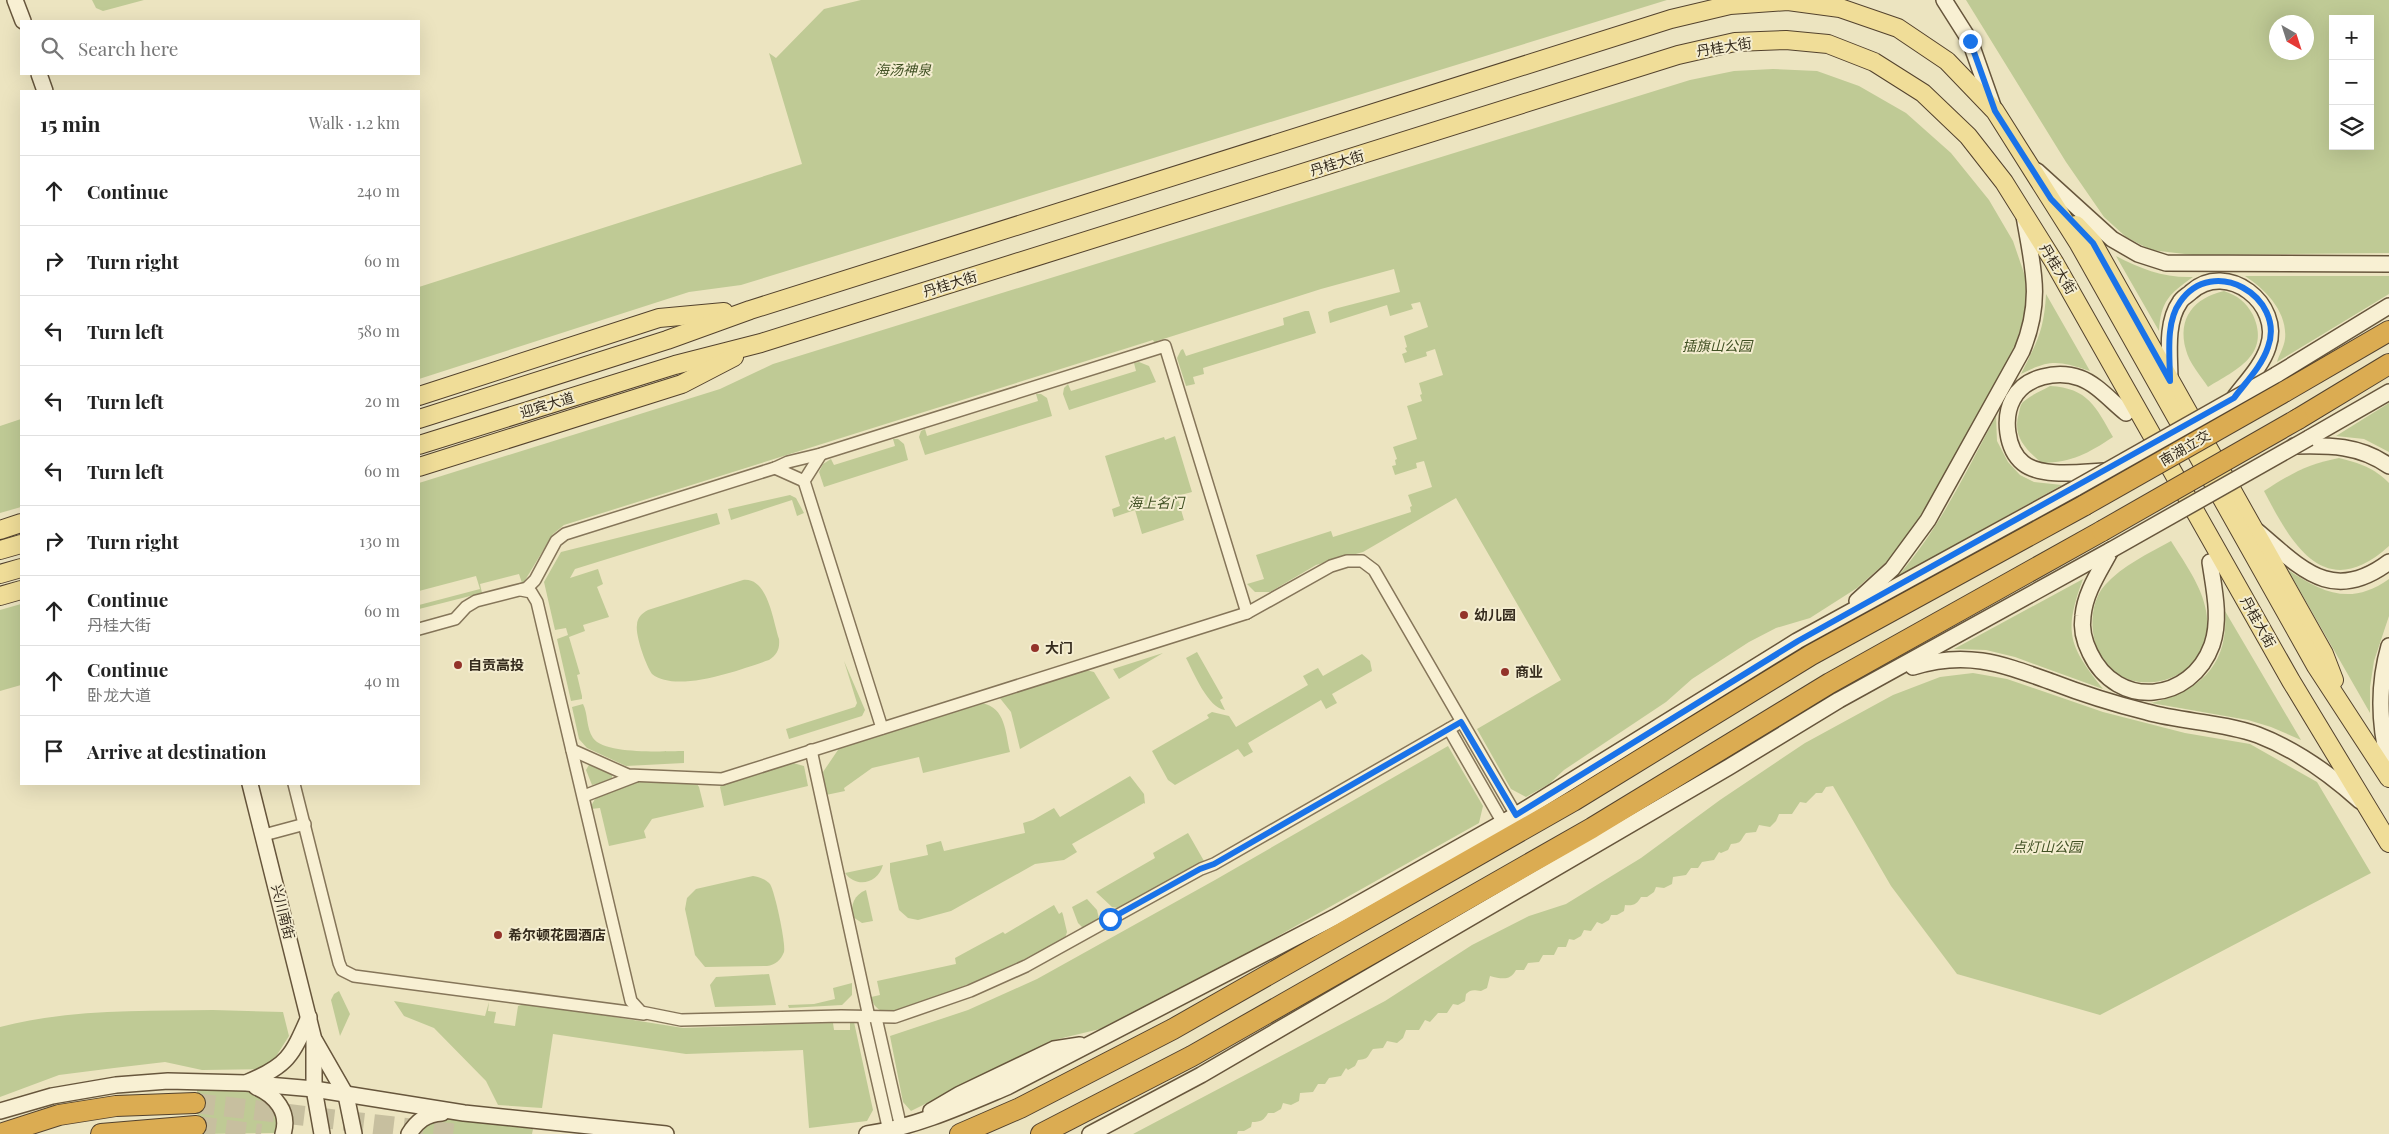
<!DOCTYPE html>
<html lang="en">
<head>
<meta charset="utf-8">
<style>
  :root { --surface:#fff; --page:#f6f6f6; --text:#222; --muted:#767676; --line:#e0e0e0 }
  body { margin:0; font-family:"Playfair Display","Noto Sans SC",serif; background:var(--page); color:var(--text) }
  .controls { position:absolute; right:15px; top:15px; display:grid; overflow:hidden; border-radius:0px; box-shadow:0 5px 20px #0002 }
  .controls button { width:45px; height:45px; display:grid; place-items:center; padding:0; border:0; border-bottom:1px solid var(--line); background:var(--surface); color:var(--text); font:25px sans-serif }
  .compass { position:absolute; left:2269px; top:15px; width:45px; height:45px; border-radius:50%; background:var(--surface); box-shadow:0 5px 20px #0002; rotate:141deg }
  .stop { position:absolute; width:15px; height:15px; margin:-11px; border:4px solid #1a73e8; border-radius:50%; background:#fff }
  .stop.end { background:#1a73e8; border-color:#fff; box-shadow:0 1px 5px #0008 }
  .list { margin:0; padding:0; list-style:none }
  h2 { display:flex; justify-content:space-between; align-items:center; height:65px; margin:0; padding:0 20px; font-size:21px }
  h2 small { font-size:16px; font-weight:400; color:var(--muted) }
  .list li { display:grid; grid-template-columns:32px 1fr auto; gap:15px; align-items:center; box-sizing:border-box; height:70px; padding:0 20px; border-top:1px solid var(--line) }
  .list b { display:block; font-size:19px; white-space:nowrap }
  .list p { margin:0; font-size:16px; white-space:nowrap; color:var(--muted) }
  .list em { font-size:16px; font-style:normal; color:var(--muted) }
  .icon { flex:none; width:28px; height:28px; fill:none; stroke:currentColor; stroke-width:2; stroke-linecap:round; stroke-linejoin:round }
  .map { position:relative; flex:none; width:2389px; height:1134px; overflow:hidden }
  .search { position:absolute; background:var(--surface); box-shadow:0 5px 20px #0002; left:20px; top:20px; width:400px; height:55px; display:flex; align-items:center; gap:12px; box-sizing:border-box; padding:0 18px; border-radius:0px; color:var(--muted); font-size:19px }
  .panel { position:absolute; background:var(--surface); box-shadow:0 5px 20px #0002; left:20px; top:90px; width:400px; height:695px; border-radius:0px }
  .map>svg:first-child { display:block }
  .green { fill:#bfca95; fill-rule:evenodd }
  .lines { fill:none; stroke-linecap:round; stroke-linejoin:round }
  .highway-tunnel { stroke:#c7bf9f; stroke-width:20; stroke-dasharray:20 10; stroke-linecap:butt }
  .street-casing { stroke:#857559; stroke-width:14 }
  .secondary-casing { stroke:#67563c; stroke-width:18 }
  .primary-casing { stroke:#53422d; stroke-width:20 }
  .highway-casing { stroke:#53422d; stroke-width:22 }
  .street { stroke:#f8f0d3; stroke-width:11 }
  .secondary { stroke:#f8f0d3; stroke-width:15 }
  .primary { stroke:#f0dd98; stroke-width:18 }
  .highway { stroke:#dbac52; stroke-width:20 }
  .secondary-bridge-casing { stroke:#67563c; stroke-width:18; stroke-linecap:butt }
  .highway-bridge-casing { stroke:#53422d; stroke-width:22; stroke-linecap:butt }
  .secondary-bridge { stroke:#f8f0d3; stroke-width:15 }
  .highway-bridge { stroke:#dbac52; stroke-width:20 }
  .route { stroke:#1a73e8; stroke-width:6 }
  .poi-dot { fill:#93332a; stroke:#f4edd0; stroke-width:2 }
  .labels { text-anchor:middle; stroke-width:4; stroke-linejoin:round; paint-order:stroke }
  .street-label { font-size:14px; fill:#352b1d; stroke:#f4edd0 }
  .park-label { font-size:14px; font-style:italic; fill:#415124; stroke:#f4edd0 }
  .poi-label { font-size:14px; font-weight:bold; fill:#352b1d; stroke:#f4edd0; text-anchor:start }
</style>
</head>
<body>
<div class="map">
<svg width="2389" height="1134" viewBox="0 0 2389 1134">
  <rect width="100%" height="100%" fill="#ece4c0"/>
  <!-- green -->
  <g class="green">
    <polygon points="92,0 144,0 103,11 96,8"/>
    <polygon points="861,0 1667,0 741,285 689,292 419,379 419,287 802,164 769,53 776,58 824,9"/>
    <path d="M1966,0H2389V253L2193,255L2151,250L2126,237L2104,217L2066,162ZM2333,19H2370V146H2333ZM2276,22H2306V52H2276Z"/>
    <polygon points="1773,69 1817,71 1859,86 1906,113 1951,153 1989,200 2013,241 2025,276 2027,307 2014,349 1919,520 1894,555 1857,588 1810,618 1776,628 1749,642 1692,679 1666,702 1564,770 1549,784 1526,797 1511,789 1477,729 1561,680 1456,498 1363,552 1316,565 1270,592 1255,592 1247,584 1264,579 1256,555 1331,531 1333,537 1411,512 1410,507 1412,506 1408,495 1432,487 1424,461 1416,463 1417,468 1395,475 1392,466 1396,465 1395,460 1397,459 1393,447 1417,439 1407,406 1422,401 1420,395 1422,394 1419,383 1443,375 1435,349 1426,352 1427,356 1405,363 1402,354 1407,352 1405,348 1407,347 1404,336 1428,327 1420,302 1411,304 1413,309 1390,316 1387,305 1330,323 1328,312 1334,309 1400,292 1394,269 1321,289 1157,341 1158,343 1155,344 1153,340 564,525 553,534 524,582 522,583 519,574 480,584 482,593 419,609 419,605 480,589 476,576 419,591 419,483 720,389 773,364 1690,80 1734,71"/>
    <path d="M2116,256C2141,269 2164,278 2193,277C2169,294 2161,301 2159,331Z"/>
    <path d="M2245,276H2389V294L2277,362C2279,355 2284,347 2285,339C2288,312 2265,289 2245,276Z"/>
    <path d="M2224,291C2238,296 2246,302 2253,315C2271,355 2236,370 2208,387C2201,376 2189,363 2186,350C2177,318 2194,298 2224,291Z"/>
    <path d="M2046,294L2090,371C2058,361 2051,359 2021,374C2037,342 2044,331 2046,294Z"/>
    <polygon points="1305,311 1309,311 1316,333 1203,368 1204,374 1193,377 1195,384 1186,386 1177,358 1181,350 1183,349 1186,356 1284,325 1283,318"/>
    <polygon points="1139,362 1149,366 1156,382 1069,410 1063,394 1064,388 1068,384 1071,391 1136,371 1134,363"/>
    <path d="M2050,386C2088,388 2096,407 2113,437C2087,454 2073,462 2042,463C2025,449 2012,436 2019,413C2020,409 2020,405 2023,402C2031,395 2041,391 2050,386Z"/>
    <polygon points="1036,394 1041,394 1047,398 1052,416 925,455 919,437 921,431 925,429 927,436 1038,401"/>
    <polygon points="2389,403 2389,452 2364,439 2336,436"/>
    <path d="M1996,416L1997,441L2008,462L2020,475L2034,482L2062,485L1896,578C1940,529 1965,473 1996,416Z"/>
    <polygon points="21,419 21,507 0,513 0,426"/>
    <polygon points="1175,436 1192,492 1177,496 1184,520 1142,534 1135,510 1114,517 1112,509 1120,506 1105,456 1164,437 1165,440"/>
    <polygon points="893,439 898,439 904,444 908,460 824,487 819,472 823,464 831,459 834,465 895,446"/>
    <path d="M2339,458C2360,463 2374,468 2389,483V546C2325,604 2292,545 2264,491C2290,474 2308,464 2339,458Z"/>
    <polygon points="790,495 796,498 804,513 797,516 792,500 731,520 728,509"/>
    <polygon points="717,513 720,524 575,569 570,578 598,569 603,584 597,587 609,617 583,625 585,631 569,637 580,674 577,675 582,696 582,699 571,701 557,639 568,635 566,628 555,630 544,582 561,552"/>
    <path d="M2171,541C2181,557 2193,574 2200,591C2240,687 2104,718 2093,632C2091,616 2094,597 2105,585C2123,565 2148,554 2171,541Z"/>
    <path d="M2288,570C2323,593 2351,606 2389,579V616L2374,661L2370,687V713Z"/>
    <path d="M2083,579C2063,633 2069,646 2103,689L2015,657L1986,650L1954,649Z"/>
    <path d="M743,580C768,577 773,621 779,639C780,649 777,655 769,660C742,669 677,694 652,674C646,666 635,635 637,625C637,618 642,613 648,610Z"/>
    <polygon points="21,604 21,685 0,691 0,610"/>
    <path d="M2225,611L2301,740L2271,727L2248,720L2151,703C2201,691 2229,664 2225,611Z"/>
    <path d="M1197,652L1223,698L1220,700L1225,710C1208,708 1194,673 1186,658Z"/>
    <polygon points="1163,653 1119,679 1113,669"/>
    <polygon points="1362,654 1370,661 1372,671 1332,694 1337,703 1326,709 1321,700 1248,743 1253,752 1244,757 1238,749 1175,785 1168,780 1152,751 1209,718 1207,715 1212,712 1229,716 1236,727 1308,685 1303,676 1318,668 1323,676"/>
    <polygon points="844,661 865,710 862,716 789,739 786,729 855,707 857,703"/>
    <polygon points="1086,670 1094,672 1110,698 1020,749 1011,712 999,697"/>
    <path d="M1973,673L2007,679L2103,712L2185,733L2250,744L2317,782L2371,873L2100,1015L1957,974L1891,886L1833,786L1826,787L1822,793H1816L1806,803L1800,802L1792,814H1779L1776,821L1770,827L1759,825L1756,832L1746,833C1740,840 1743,843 1731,844L1728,850L1721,853L1719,852L1714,860L1702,862L1698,868H1691L1686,875L1673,877L1672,884L1664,888L1656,887L1654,892L1647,897H1641C1637,904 1634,906 1625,905L1624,911L1617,915H1611L1609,920L1602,924L1597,922L1591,931L1584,930L1581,936L1574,940L1569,939L1566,947H1558L1554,955H1543L1539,962L1528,963L1524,970H1516C1510,981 1502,979 1490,976L1487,988L1481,991C1474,990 1471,989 1466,994L1465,1001L1458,1005L1453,1004L1447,1013H1438L1430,1022L1425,1020L1419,1030H1406L1403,1038L1397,1043L1387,1041L1383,1048L1373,1049C1367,1056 1370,1059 1358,1060L1355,1066L1348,1070L1346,1068L1341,1076L1329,1078L1325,1084H1318L1313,1092L1300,1093L1299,1101L1291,1105L1283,1103L1281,1109L1274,1113H1268C1264,1120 1261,1122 1252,1122L1251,1127L1244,1131H1238L1237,1134H1133L1385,1001L1472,945L1529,916L1566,904L1641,858L1720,800L1805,743L1893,695L1940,677Z"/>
    <path d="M982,703C1006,708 1005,732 1010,752L923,773L919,757L872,768L844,788L845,791L826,795L823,772L840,747Z"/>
    <path d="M583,704C588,713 586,728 593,738C605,755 664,751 684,751V763L626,766L587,748L579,739L572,707Z"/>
    <polygon points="1448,746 1483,806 1479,823 1214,972 1100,1029 1054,1040 911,1111 903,1102 890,1036 968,1010 1037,979 1215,880"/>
    <polygon points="590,763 612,773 612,778 610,781 592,785 586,770"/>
    <polygon points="793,763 804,766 808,786 724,806 720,787 722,784"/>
    <polygon points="1130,776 1144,794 1145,804 1144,803 1072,844 1077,852 1064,860 1035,864 951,911 918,920 908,918 899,910 890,872 890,863 928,855 926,845 941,841 944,851 1025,833 1023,823 1033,820 1054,808 1060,817"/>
    <path d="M635,781L697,784L699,787L704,807L652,819L644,831L646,838L609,846L600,808L591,809C592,792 621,787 635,781Z"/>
    <polygon points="1188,833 1204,861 1118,908 1112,907 1096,892 1155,858 1153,853"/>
    <path d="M883,865C878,883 857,889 845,873Z"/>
    <path d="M753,876C759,877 765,879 770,884C775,892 786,944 784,952C781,960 775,965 767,966L705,967L695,955L685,909L687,898L696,889Z"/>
    <path d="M866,890L873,921L862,923L853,917C850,905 854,895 866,890Z"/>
    <polygon points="1087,899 1097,910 1099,919 1083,928 1078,923 1072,907"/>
    <path d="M1054,905L1059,914L1062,912L1063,915L1067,932L1065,938C1010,969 955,991 895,1012C883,1013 874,1010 871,997L880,995L877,981L956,964L955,958L1003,932L1005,934Z"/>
    <polygon points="769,974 776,1005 715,1007 710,985 716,977"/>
    <polygon points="852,983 852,995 842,1005 789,1008 788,1005 814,1004 835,999 833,988"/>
    <polygon points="339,991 350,1014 340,1036 331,1000 334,994"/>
    <polygon points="394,1001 485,1016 489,1002 488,1011 496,1012 494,1023 515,1026 518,1006 527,1003 683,1028 833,1023 834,1030 850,1030 850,1021 854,1022 873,1110 867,1121 809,1128 803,1050 686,1054 553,1034 542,1108 498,1105 486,1081 434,1028 404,1016"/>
    <path d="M213,1010L283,1012L289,1036L268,1069L202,1070L165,1062L114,1068L59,1075L0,1097V1027C69,1009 142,1011 213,1010Z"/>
    <polygon points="197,1090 248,1090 260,1092 277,1109 278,1128 276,1133 198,1134"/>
    <polygon points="441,1118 533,1129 532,1134 416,1134 423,1126"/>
  </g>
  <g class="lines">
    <!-- highway-tunnel -->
    <g class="highway-tunnel">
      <polyline points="195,1103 458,1134"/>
      <polyline points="196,1126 261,1134"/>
    </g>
    <defs>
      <g id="street">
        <polyline points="821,454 804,481 882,728"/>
        <polyline points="775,468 804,481"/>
        <polyline points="521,590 531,592 537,602 631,1001 641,1012 681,1020 841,1016 895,1017 970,991 1026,966 1201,869 1214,864 1461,722"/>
        <polyline points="419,629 455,619 466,607 476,601 527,588 535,580 556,541 565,534 775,468 788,462 821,454 1165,346 1247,613"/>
        <polyline points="1449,729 1503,823"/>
        <polyline points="572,750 628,775 722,779 1247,613 1331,566 1347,561 1362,561 1374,570 1516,815"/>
        <polyline points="811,750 869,1017"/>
        <polyline points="294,784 339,963 342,970 354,976 644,1014"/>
        <polyline points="584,796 636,776"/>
        <polyline points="264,835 305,824"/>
        <polyline points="863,1017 889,1131"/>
        <polyline points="876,1018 901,1128"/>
      </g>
      <g id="secondary">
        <polyline points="15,0 23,21"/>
        <polyline points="1944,0 1970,41 1994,109"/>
        <polyline points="39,74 45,91"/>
        <polyline points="2037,171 2112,239 2138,254 2166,263 2389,264"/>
        <polyline points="2276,375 2389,306"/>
        <path d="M2170,381C2170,357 2165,323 2180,302C2182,298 2188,295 2191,292C2227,260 2283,304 2268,347C2262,366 2245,383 2234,398"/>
        <polyline points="2309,438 2389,392"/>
        <path d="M2294,446C2329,445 2360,445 2389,466"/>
        <path d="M2105,471C2082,472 2041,478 2023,463C2006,449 2003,417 2013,399C2025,376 2058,370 2080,378C2097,384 2112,402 2126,413"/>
        <path d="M2257,531C2301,568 2332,605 2389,562"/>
        <path d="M2111,550C2100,571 2085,592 2083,616C2081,629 2084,641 2090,653C2117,710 2191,703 2212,645C2221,619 2214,589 2210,562"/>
        <path d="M1857,601L1892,569L1928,520L2022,351C2043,300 2033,268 2024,216"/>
        <path d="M2389,646C2378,684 2379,725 2389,764"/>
        <path d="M1913,667C1967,650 2002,664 2052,682C2083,694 2115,704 2147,712C2183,722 2222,722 2258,735C2297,750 2330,774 2360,801"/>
        <polyline points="250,784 314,1040 314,1089 322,1134"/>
        <polyline points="315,1041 346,1095 354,1134"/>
        <path d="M248,1082C287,1066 292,1056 309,1017"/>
        <path d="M256,1087C275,1095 290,1112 283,1134"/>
        <polyline points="0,1111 52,1096 116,1085 168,1081 246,1083 314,1089 464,1113 666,1134"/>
        <polyline points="931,1111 960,1094 1054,1049 1080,1045"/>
        <path d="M409,1134C417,1121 426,1114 442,1113"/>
        <path d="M867,1134C916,1127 962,1106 1007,1087L1335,917L1516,815L1797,641L2076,488"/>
        <polyline points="1090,1134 1201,1075 1729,767 1839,700 2111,550"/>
      </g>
      <g id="primary">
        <polyline points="2076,225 2093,243 2324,654 2334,680"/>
        <polyline points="419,396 659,318 724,312"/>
        <polyline points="419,419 667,340 750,310 1671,19 1730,5 1788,1 1840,8 1898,28 1947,61 1995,111 2079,244 2316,666 2389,778"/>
        <polyline points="419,445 675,365 761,343 1678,55 1735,42 1786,40 1828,44 1874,62 1923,93 1968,136 2004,182 2054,262 2291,681 2389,843"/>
        <polyline points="419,467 682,384 734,357"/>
        <polyline points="0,530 21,523"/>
        <polyline points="0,550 21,544"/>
        <polyline points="0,574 21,568"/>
        <polyline points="0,596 21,590"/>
      </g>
      <g id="highway">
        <polyline points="2284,392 2389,331"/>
        <polyline points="2298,419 2389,364"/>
        <polyline points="0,1134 59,1115 116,1106 195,1103"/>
        <polyline points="101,1134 196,1126"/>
        <polyline points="960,1134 1020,1108 1173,1029 1573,801 1811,655 2085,505"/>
        <polyline points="1041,1134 1192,1056 1592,828 1830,683 2102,531"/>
      </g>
    </defs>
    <!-- street casing -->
    <use href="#street" class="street-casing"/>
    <!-- secondary casing -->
    <use href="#secondary" class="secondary-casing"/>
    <!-- primary casing -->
    <use href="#primary" class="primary-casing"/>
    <!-- highway casing -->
    <use href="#highway" class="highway-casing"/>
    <!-- street -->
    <use href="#street" class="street"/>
    <!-- secondary -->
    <use href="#secondary" class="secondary"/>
    <!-- primary -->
    <use href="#primary" class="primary"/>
    <!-- highway -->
    <use href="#highway" class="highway"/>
    <defs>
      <g id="secondary-bridge">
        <polyline points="2076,488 2276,375"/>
        <polyline points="2111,550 2309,438"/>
      </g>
      <g id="highway-bridge">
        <polyline points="2085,505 2284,392"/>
        <polyline points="2102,531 2298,419"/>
      </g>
    </defs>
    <!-- secondary-bridge casing -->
    <use href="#secondary-bridge" class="secondary-bridge-casing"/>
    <!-- highway-bridge casing -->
    <use href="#highway-bridge" class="highway-bridge-casing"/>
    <!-- secondary-bridge -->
    <use href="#secondary-bridge" class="secondary-bridge"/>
    <!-- highway-bridge -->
    <use href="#highway-bridge" class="highway-bridge"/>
  </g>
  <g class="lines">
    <!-- route -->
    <path class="route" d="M1110,919L1200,869L1214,864L1461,722L1516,815L1798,641L2234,398C2245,383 2262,366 2268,347C2286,297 2213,254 2180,302C2165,323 2170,357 2170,381L2093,243L2051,199L1995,111L1970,41"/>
  </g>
  <!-- markers -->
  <g class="poi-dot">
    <circle cx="1464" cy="615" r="5"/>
    <circle cx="1035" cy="648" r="5"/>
    <circle cx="458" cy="665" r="5"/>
    <circle cx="1505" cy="672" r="5"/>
    <circle cx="498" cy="935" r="5"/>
  </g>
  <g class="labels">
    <!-- street labels -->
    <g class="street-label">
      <text transform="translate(1724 47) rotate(-9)" y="5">丹桂大街</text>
      <text transform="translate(1337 163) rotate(-17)" y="5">丹桂大街</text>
      <text transform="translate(2058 269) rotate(59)" y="5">丹桂大街</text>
      <text transform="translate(950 284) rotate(-17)" y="5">丹桂大街</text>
      <text transform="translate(547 405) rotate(-17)" y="5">迎宾大道</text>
      <text transform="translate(2185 448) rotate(-30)" y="5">南湖立交</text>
      <text transform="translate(2258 622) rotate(61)" y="5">丹桂大街</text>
      <text transform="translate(283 912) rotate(76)" y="5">兴川南街</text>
    </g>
    <!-- park labels -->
    <g class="park-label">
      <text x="903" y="75">海汤神泉</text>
      <text x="1717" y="351">插旗山公园</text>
      <text x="1156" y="508">海上名门</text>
      <text x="2047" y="852">点灯山公园</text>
    </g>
    <!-- poi labels -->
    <g class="poi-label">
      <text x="1474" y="620">幼儿园</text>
      <text x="1045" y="653">大门</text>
      <text x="468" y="670">自贡高投</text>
      <text x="1515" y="677">商业</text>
      <text x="508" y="940">希尔顿花园酒店</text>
    </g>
  </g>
</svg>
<div class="controls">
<button>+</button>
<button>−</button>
<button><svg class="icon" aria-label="layers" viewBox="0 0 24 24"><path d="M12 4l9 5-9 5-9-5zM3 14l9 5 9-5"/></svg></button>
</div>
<svg class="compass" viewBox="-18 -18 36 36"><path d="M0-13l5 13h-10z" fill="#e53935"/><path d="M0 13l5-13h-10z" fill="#767676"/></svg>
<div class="stop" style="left:1110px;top:919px"></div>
<div class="stop end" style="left:1970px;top:41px"></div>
<div class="search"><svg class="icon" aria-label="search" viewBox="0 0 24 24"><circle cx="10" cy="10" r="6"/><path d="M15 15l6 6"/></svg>Search here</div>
<section class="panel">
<h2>15 min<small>Walk · 1.2 km</small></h2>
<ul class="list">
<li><svg class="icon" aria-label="ahead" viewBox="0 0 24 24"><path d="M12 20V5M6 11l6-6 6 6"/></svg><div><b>Continue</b></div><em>240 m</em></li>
<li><svg class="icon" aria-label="right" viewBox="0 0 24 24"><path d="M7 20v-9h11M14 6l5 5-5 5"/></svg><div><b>Turn right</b></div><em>60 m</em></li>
<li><svg class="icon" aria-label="left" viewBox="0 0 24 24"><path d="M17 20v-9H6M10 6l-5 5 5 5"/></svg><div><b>Turn left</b></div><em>580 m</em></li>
<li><svg class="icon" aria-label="left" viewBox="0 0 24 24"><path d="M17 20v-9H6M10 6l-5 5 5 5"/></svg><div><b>Turn left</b></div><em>20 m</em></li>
<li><svg class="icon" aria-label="left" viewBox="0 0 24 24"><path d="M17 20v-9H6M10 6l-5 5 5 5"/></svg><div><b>Turn left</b></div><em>60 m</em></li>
<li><svg class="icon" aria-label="right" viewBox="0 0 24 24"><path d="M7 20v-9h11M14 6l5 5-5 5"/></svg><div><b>Turn right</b></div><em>130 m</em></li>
<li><svg class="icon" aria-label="ahead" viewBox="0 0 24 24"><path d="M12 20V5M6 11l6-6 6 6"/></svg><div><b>Continue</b><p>丹桂大街</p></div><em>60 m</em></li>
<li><svg class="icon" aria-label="ahead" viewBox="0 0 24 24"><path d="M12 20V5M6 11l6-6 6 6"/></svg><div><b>Continue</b><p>卧龙大道</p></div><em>40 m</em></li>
<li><svg class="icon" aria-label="arrive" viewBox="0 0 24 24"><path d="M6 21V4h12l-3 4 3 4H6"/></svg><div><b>Arrive at destination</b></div></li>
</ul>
</section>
</div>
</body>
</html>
